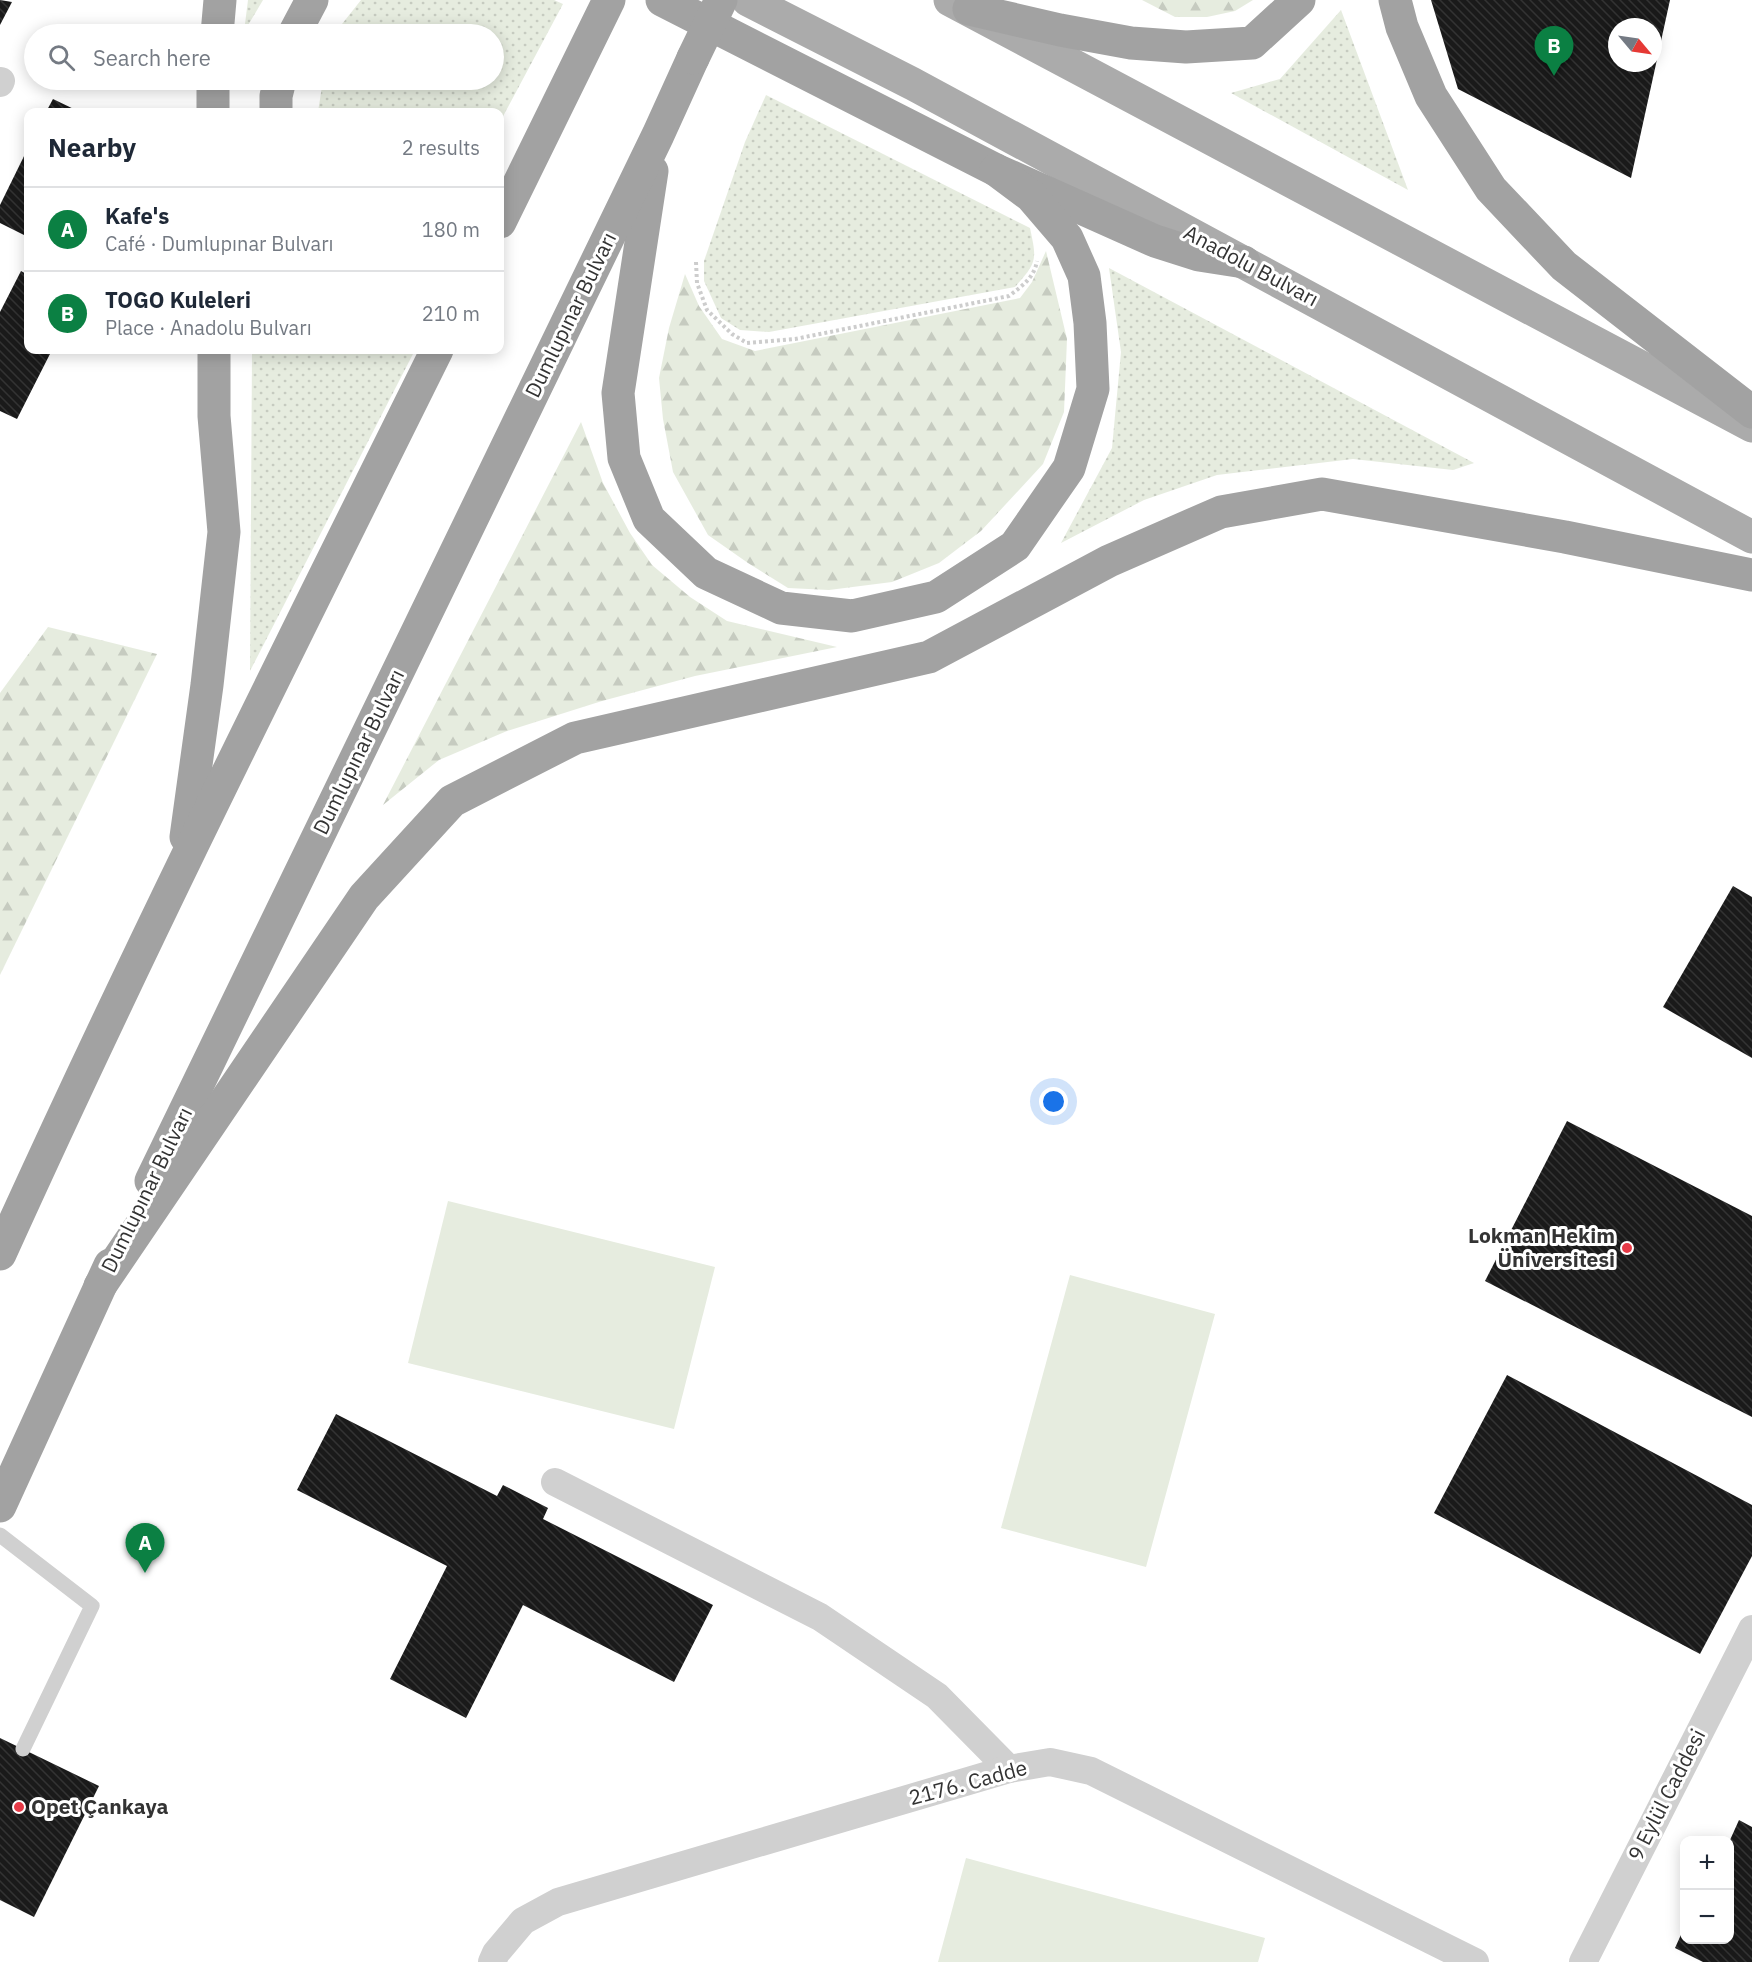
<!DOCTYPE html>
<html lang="en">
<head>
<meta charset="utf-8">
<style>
  :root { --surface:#fff; --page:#f2f2f3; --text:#1f2937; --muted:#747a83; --line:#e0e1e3; --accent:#0b8043 }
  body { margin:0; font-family:"IBM Plex Sans",sans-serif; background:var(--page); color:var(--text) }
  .controls { position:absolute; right:18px; bottom:18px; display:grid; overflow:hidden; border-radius:12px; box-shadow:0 3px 15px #0003 }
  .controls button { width:54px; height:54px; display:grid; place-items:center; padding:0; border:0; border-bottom:2px solid var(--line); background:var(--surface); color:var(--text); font:30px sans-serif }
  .compass { position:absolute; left:1608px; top:18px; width:54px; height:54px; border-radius:50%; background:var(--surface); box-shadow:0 3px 15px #0003; rotate:119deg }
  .you { position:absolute; left:1054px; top:1102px; width:21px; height:21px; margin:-15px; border:4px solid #fff; border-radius:50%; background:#1a73e8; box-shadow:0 0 0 9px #1a73e833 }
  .badge { display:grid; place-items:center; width:39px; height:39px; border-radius:50%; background:var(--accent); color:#fff; font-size:20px; font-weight:700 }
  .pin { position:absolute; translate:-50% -50px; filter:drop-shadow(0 2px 3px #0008) }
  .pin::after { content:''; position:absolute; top:32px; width:21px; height:18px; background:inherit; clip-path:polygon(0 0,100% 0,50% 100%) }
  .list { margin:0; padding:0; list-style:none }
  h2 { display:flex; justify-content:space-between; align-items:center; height:78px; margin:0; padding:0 24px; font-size:26px }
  h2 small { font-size:20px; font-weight:400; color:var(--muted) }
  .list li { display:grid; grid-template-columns:39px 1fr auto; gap:18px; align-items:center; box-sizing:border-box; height:84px; padding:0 24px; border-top:2px solid var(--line) }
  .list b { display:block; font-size:22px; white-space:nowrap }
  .list p { margin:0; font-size:20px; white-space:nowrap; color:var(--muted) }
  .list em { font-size:20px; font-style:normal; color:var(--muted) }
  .icon { flex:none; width:33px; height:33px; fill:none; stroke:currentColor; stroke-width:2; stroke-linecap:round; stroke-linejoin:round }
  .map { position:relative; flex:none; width:1752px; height:1962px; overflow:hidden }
  .search { position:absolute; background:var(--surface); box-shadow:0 3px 15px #0003; left:24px; top:24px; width:480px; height:66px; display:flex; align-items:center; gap:15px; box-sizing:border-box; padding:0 21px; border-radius:33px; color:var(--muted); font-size:22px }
  .panel { position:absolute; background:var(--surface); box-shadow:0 3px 15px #0003; left:24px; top:108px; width:480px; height:246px; border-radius:12px }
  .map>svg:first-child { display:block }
  .grass { fill:url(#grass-dots) }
  .forest { fill:url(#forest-firs) }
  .pitch { fill:#e6ecdf }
  .building { fill:url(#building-back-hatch); fill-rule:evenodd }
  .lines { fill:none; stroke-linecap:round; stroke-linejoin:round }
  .path { stroke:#cdcdcd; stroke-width:4; stroke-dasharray:3 3; stroke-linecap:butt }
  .service { stroke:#d0d0d0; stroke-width:15 }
  .minor { stroke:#d0d0d0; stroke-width:28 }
  .primary { stroke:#ababab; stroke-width:33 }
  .trunk { stroke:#a2a2a2; stroke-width:33 }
  .trunk-bridge { stroke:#a2a2a2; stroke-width:33 }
  .poi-dot { fill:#e63946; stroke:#fff; stroke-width:2 }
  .labels { text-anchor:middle; stroke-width:6; stroke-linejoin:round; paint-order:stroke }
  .street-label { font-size:21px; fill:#333; stroke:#fff }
  .poi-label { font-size:21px; font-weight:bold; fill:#333; stroke:#fff; text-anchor:end }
</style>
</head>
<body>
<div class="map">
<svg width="1752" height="1962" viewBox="0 0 1752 1962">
  <defs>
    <pattern id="grass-dots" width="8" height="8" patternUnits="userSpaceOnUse" patternTransform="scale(1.5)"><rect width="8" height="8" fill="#e6ecdf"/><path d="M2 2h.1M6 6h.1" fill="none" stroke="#c6cbc0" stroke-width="1.8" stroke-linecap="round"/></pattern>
    <pattern id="forest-firs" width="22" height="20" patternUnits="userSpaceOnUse" patternTransform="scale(1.5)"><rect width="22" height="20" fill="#e6ecdf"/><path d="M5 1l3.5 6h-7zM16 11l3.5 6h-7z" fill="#c6cbc0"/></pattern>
    <pattern id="building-back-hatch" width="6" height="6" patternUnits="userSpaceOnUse" patternTransform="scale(1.5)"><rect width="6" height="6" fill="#1a1a1a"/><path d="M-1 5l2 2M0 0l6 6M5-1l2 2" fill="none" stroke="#333"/></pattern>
  </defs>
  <rect width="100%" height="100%" fill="#fff"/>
  <!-- grass -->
  <g class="grass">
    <polygon points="248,0 263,0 244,32"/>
    <polygon points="361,0 554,0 563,4 500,122 500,112 318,112 323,80 494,80 494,34 338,34 342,24"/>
    <polygon points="1341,10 1408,190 1231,93 1280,79"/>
    <path d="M766,95L1030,228C1037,261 1037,262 1015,287L769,332L740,330L721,318L704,281V261L745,142Z"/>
    <polygon points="1109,268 1474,463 1453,470 1353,459 1217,475 1144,500 1061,543 1112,448 1121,352"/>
    <polygon points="252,350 415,350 250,671"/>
  </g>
  <!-- forest -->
  <g class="forest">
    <polygon points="1142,0 1253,0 1235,11 1207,17 1175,17"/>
    <polygon points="1046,251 1067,339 1064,412 1043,464 981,531 939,563 892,582 829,590 788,588 748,563 708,535 673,472 663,419 659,378 669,328 685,274 699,306 722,339 755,351 1020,298 1032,282"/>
    <polygon points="581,422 603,483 630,533 652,565 690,597 727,621 837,647 695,676 602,701 507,731 439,760 383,805"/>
    <polygon points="48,627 157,654 0,975 0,693"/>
  </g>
  <!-- pitch -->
  <g class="pitch">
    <polygon points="448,1201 715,1267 674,1429 408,1363"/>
    <polygon points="1070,1275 1215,1314 1146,1567 1001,1528"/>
    <polygon points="966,1858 1265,1938 1258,1962 938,1962"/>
  </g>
  <!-- building -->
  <g class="building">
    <polygon points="0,0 12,2 0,25"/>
    <path d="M1431,0H1670L1631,178L1458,89ZM1617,27H1653V63H1617Z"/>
    <polygon points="53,99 80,112 46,112"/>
    <polygon points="28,148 28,237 0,223 0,205"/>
    <polygon points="21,271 28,275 28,350 52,350 17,419 0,411 0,312"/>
    <polygon points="1733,886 1752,897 1752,1058 1663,1007"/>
    <polygon points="1567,1121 1752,1216 1752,1417 1485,1281"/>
    <polygon points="1507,1375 1752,1505 1752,1556 1700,1654 1434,1513"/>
    <polygon points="336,1414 497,1496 503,1485 548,1508 543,1519 713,1605 674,1682 523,1605 466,1718 390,1679 447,1566 297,1490"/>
    <polygon points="0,1738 99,1786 34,1917 0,1900"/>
    <polygon points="1739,1820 1752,1827 1752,1962 1703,1962 1675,1948 1684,1928 1684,1940 1730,1940 1730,1840"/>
  </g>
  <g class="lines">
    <!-- path -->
    <path class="path" d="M696,262L697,283L707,310L732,334L747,343L795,339L1009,296C1022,286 1034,278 1037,261"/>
    <!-- service -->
    <polyline class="service" points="0,1535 92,1606 23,1749"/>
    <!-- minor -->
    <g class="minor">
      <polyline points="0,83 1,81"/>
      <polyline points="555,1482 820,1617 937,1696 1009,1769"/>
      <polyline points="492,1962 496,1953 523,1921 558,1902 1009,1769 1050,1762 1091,1771 1475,1962"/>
      <polyline points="1583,1962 1752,1629"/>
    </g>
    <!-- primary -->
    <g class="primary">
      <polyline points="748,0 913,84 1752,537"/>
      <polyline points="950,0 1752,426"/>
    </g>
    <!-- trunk -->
    <g class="trunk">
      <polyline points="662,0 996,170 1155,241 1199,255 1244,262"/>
      <polyline points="1395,0 1402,27 1431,96 1491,189 1564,266 1752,412"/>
      <polyline points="969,9 1060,30 1131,43 1186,47 1252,43 1299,0"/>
      <polyline points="217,34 220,0"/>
      <polyline points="294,34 312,0"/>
      <polyline points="213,80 213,112"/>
      <polyline points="276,112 276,96 280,80"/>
      <polyline points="652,171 618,393 624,458 649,519 706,573 781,608 852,616 936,597 1015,546 1069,468 1093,389 1090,323 1084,276 1067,238 1031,196 996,170"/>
      <polyline points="500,222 609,0"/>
      <polyline points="186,837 207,685 224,532 214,416 214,350"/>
      <polyline points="151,1181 658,135 693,58"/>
      <path d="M0,1254C138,949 288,650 437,350"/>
      <polyline points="100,1286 364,897 452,801 575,738 929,657 1109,561 1221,512 1322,494 1565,537 1752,575"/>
      <polyline points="0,1506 110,1265"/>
    </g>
    <!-- trunk-bridge -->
    <polyline class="trunk-bridge" points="693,58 721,0"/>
  </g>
  <!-- markers -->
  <g class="poi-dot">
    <circle cx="1627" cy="1248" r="6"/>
    <circle cx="19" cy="1807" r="6"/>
  </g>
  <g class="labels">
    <!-- street labels -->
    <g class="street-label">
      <text transform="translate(1251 266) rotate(28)" y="7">Anadolu Bulvarı</text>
      <text transform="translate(571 315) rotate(-64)" y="7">Dumlupınar Bulvarı</text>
      <text transform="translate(359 752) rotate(-64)" y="7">Dumlupınar Bulvarı</text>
      <text transform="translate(147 1190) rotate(-64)" y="7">Dumlupınar Bulvarı</text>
      <text transform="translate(968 1783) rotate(-15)" y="7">2176. Cadde</text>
      <text transform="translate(1667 1795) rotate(-63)" y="7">9 Eylül Caddesi</text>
    </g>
    <!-- poi labels -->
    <g class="poi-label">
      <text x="1615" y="1243">Lokman Hekim<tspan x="1615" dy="24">Üniversitesi</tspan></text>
      <text x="31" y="1814" text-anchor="start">Opet Çankaya</text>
    </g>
  </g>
</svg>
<div class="controls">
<button>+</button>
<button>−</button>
</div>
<svg class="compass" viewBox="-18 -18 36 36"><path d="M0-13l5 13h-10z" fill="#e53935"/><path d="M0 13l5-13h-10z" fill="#747a83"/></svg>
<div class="you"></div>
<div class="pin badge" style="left:145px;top:1573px">A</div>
<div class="pin badge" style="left:1554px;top:76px">B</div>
<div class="search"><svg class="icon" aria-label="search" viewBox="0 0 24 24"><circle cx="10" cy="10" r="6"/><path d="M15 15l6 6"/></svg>Search here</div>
<section class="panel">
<h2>Nearby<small>2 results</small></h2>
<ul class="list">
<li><span class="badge">A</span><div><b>Kafe's</b><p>Café · Dumlupınar Bulvarı</p></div><em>180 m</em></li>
<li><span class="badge">B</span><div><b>TOGO Kuleleri</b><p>Place · Anadolu Bulvarı</p></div><em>210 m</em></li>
</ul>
</section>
</div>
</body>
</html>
